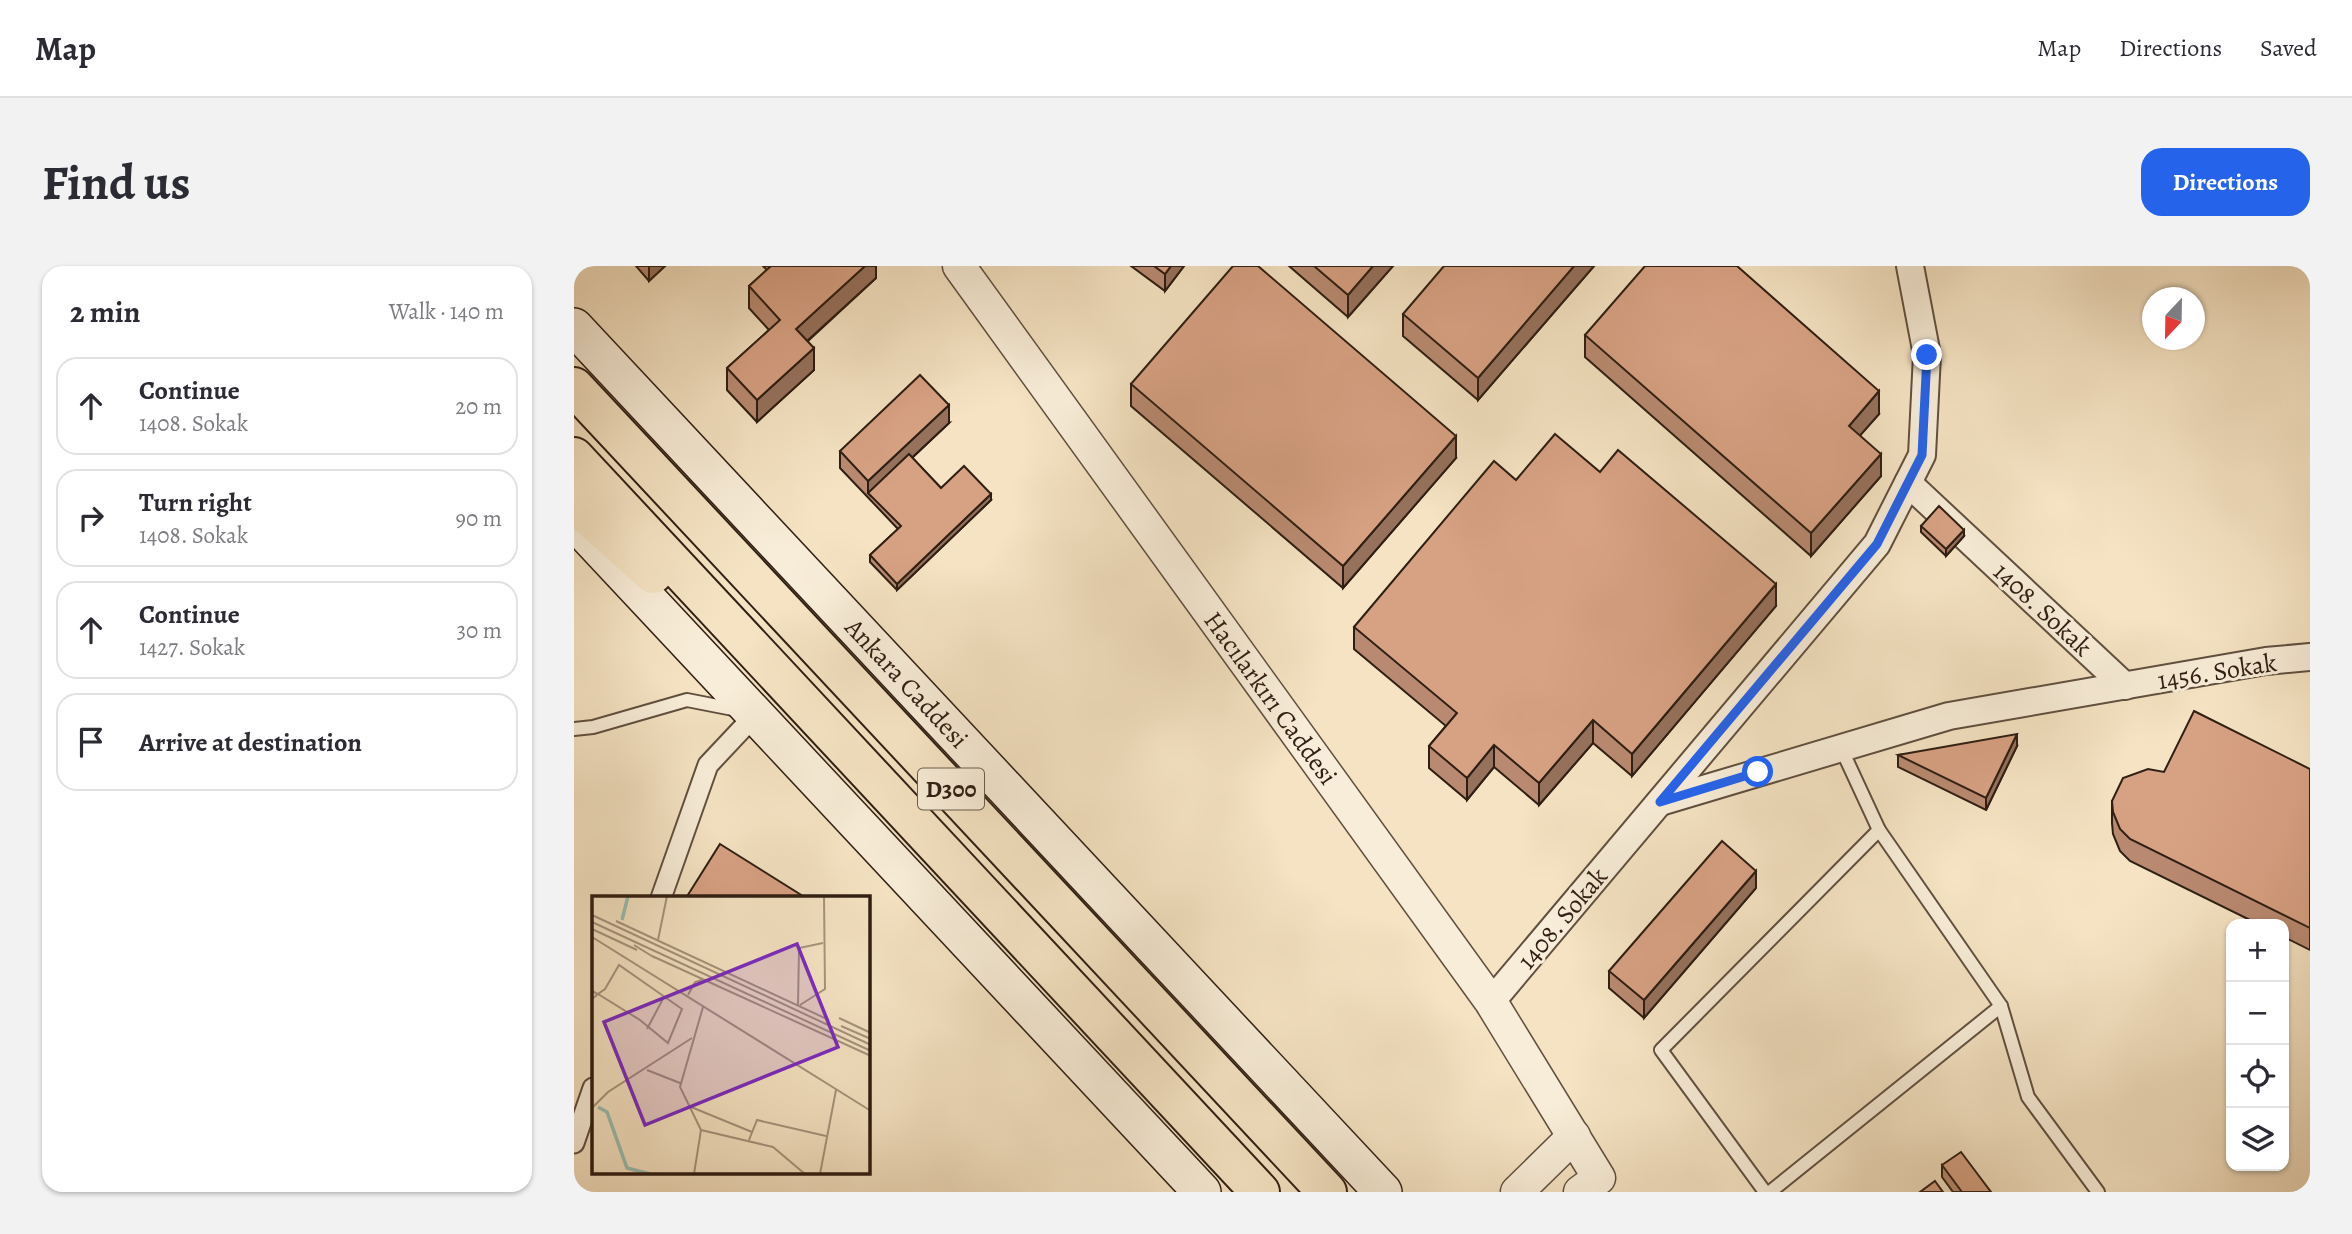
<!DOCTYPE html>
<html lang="en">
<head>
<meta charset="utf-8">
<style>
  :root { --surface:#fff; --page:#f2f2f3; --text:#2b2b33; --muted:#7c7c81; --line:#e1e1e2; --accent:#2563eb }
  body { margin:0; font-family:Alegreya,serif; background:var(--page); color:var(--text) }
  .controls { position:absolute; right:21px; bottom:21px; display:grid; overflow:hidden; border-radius:14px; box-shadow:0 2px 5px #0004 }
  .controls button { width:63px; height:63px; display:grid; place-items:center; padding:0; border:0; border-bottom:2px solid var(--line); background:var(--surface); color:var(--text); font:35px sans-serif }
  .compass { position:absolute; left:1568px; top:21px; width:63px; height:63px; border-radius:50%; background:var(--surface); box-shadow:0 2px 5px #0004; rotate:202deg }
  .stop { position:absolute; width:21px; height:21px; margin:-16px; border:5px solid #2563eb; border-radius:50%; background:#fff }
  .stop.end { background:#2563eb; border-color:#fff; box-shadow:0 2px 7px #0008 }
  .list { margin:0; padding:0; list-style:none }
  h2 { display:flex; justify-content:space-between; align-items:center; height:91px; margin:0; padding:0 28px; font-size:30px }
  h2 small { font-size:23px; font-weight:400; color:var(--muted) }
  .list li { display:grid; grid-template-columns:46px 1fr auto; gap:21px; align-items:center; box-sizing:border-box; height:98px; margin:0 14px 14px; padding:0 14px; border:2px solid var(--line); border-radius:21px }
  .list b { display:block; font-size:26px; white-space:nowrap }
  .list p { margin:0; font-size:23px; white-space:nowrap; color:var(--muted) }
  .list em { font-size:23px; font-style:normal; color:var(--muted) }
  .icon { flex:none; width:38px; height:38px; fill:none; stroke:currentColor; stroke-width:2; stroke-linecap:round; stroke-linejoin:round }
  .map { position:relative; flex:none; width:1736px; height:926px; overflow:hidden; border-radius:21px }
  header { display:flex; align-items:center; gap:42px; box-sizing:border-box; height:98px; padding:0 35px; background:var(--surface); border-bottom:2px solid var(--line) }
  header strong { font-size:33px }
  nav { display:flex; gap:38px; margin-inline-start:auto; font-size:24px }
  .intro { display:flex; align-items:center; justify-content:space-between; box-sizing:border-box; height:168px; padding:0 42px }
  h1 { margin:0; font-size:49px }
  .button { padding:18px 32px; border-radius:21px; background:var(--accent); color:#fff; font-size:24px; font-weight:700 }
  main { display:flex; gap:42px; padding:0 42px }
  aside { flex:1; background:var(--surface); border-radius:21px; box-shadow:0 2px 5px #0004 }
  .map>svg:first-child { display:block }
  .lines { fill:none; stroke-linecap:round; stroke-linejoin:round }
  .service-casing { stroke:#604f3f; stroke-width:16 }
  .pedestrian-casing { stroke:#604f3f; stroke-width:23 }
  .minor-casing { stroke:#604f3f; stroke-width:30 }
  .tertiary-casing { stroke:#604f3f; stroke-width:35 }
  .secondary-casing { stroke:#2f1e13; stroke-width:40 }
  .trunk-casing { stroke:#2f1e13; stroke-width:42 }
  .service { stroke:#f8edd8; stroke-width:12 }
  .pedestrian { stroke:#f8edd8; stroke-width:19 }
  .minor { stroke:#f8edd8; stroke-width:26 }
  .tertiary { stroke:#f8edd8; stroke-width:32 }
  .secondary { stroke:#f8edd8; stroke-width:37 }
  .trunk { stroke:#f5e3c3; stroke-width:38 }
  .wall { fill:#b98a71; stroke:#2f1e13; stroke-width:2 }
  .shaded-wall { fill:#96715c; stroke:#2f1e13; stroke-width:2 }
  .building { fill:#d7a183; stroke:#2f1e13; stroke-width:2 }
  .route { stroke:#2563eb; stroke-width:9 }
  .labels { text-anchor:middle; stroke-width:6; stroke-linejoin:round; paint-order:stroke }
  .shield { fill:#f8edd8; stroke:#6b5c4e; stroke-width:2 }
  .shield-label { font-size:24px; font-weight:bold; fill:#2f1e13 }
  .street-label { font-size:26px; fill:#2f1e13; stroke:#f8edd8 }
  .inset-river { fill:none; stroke:#9cbeb2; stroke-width:3.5 }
  .inset-road { fill:none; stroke:#a6947d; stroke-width:2 }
  .view { fill:#7b2cbf; fill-opacity:0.15; stroke:#7b2cbf; stroke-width:3.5 }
  .inset-edge { fill:none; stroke:#2f1e13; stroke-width:3.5 }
</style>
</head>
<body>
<header>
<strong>Map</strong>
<nav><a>Map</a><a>Directions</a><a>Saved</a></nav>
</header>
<div class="intro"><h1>Find us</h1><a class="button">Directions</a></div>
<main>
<aside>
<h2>2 min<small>Walk · 140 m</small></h2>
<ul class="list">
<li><svg class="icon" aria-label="ahead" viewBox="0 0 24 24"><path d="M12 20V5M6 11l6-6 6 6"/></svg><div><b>Continue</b><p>1408. Sokak</p></div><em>20 m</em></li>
<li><svg class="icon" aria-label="right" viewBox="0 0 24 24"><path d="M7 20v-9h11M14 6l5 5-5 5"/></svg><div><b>Turn right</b><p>1408. Sokak</p></div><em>90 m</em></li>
<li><svg class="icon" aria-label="ahead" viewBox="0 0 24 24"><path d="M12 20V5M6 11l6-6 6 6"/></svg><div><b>Continue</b><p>1427. Sokak</p></div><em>30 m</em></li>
<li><svg class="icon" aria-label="arrive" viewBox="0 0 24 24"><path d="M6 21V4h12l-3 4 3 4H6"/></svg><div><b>Arrive at destination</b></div></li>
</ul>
</aside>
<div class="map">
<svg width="1736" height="926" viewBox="0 0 1736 926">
  <rect width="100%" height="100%" fill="#f5e3c3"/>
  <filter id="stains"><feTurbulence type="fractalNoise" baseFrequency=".00286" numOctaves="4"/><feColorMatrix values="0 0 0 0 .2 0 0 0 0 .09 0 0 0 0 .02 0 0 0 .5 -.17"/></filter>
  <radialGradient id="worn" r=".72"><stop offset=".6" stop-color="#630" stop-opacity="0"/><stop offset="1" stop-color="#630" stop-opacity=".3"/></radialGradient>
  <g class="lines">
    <defs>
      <g id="service">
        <polyline points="0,463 19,461 113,434 164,444"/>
        <polyline points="1267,482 1305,564"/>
        <polyline points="1191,926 1087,784 1305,564 1427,740 1454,831 1524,926"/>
        <polyline points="1196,926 1427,740"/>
      </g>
      <g id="pedestrian">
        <polyline points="87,632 134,499 182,448"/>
        <polyline points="0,877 19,822"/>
      </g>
      <g id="minor">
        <polyline points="1334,217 1551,420"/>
        <polyline points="1086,536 1375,450 1692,395 1736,391"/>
        <polyline points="917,736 1303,278 1348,189 1353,89 1336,0"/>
      </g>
      <g id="tertiary">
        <polyline points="385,0 917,736 1025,912 1006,926"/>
        <polyline points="943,926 1000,870"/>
      </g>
      <g id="secondary">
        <polyline points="0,61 809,926"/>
        <polyline points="15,271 628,926"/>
      </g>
      <g id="trunk">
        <polyline points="0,121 753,926"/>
        <polyline points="0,191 686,926"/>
        <polyline points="0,237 79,308"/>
      </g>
    </defs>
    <!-- service casing -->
    <use href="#service" class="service-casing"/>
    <!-- pedestrian casing -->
    <use href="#pedestrian" class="pedestrian-casing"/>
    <!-- minor casing -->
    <use href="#minor" class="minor-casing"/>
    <!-- tertiary casing -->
    <use href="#tertiary" class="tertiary-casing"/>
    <!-- secondary casing -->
    <use href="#secondary" class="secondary-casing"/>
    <!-- trunk casing -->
    <use href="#trunk" class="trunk-casing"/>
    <!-- service -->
    <use href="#service" class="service"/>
    <!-- pedestrian -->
    <use href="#pedestrian" class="pedestrian"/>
    <!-- minor -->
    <use href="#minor" class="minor"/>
    <!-- tertiary -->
    <use href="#tertiary" class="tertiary"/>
    <!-- secondary -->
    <use href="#secondary" class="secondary"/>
    <!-- trunk -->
    <use href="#trunk" class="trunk"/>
  </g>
  <!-- wall -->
  <g class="wall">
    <polygon points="62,0 91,0 75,15"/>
    <polygon points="189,0 302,0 302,12 234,75 240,104 183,156 153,124 153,102 195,64 175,42 175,20 193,4"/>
    <polygon points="557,0 610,0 591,25"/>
    <polygon points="715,0 819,0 774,51"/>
    <polygon points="1020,0 904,134 829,70 829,48"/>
    <polygon points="1011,69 1305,148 1286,169 1307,210 1237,290 1011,91"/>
    <polygon points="557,118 882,192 769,322 557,140"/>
    <polygon points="375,157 338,192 367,222 417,234 323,324 296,296 296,289 324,263 266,202 266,185"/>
    <polygon points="1026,206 1202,340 1058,510 1019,477 965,539 920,501 893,534 855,502 855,480 872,460 780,383 780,361 942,214"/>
    <polygon points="1347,260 1390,270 1372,290 1347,266"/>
    <polygon points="1443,480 1412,544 1324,501 1324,489"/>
    <polygon points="1736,503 1736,684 1710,671 1710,658 1684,658 1556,595 1546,585 1539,568 1538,557 1538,535 1590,506"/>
    <polygon points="1182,622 1070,752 1035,722 1035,705"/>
    <polygon points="1368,899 1417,926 1379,926 1368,911"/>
  </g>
  <!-- shaded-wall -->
  <g class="shaded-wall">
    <polygon points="75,0 91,0 75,15"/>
    <polygon points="291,0 302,0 302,12 222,85 222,63"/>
    <polygon points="597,0 610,0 591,25 591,8"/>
    <polygon points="799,0 819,0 774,51 774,29"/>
    <polygon points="1000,0 1020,0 904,134 904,112"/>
    <polygon points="240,82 240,104 183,156 183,134"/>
    <polygon points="1305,125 1305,148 1275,182 1275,160"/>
    <polygon points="375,139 375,157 297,230 294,227 294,215"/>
    <polygon points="882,170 882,192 769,322 769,300"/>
    <polygon points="1307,188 1307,210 1237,290 1237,267"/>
    <polygon points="417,228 417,234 323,324 323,318"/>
    <polygon points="1390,264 1390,270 1372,290 1372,283"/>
    <polygon points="1202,318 1202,340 1058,510 1058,488"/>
    <polygon points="1019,454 1019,477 965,539 965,517"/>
    <polygon points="1443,468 1443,480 1412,544 1412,532"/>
    <polygon points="920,479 920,501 893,534 893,512"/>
    <polygon points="1182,605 1182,622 1070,752 1070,734"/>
  </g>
  <!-- building -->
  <g class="building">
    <polygon points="197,0 291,0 222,63 240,82 183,134 153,102 206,54 175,20"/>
    <polygon points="580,0 597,0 591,8"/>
    <polygon points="659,0 684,0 882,170 769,300 557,118"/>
    <polygon points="740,0 799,0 774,29"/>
    <polygon points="870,0 1000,0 904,112 829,48"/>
    <polygon points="1071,0 1163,0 1305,125 1275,160 1307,188 1237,267 1011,69"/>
    <polygon points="346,109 375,139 294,215 266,185"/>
    <polygon points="981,168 1026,206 1044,184 1202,318 1058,488 1019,454 965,517 920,479 893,512 855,480 883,447 780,361 920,195 942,214"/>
    <polygon points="335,188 367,222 390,200 417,228 323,318 296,289 327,260 294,227"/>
    <polygon points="1365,240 1390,264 1372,283 1347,260"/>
    <polygon points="1620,445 1736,503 1736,662 1556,573 1546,563 1539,546 1538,535 1549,512 1574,503 1590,506"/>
    <polygon points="1443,468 1412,532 1324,489"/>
    <polygon points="1148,575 1182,605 1070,734 1035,705"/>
    <polygon points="146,578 232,632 112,632"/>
    <polygon points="1387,886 1417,926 1388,926 1368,899"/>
    <polygon points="1361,915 1369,926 1346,926"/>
  </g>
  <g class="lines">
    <!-- route -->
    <polyline class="route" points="1184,506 1086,536 1303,278 1348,189 1353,89"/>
  </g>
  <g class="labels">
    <!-- shield labels -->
    <rect class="shield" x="344" y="502.5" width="66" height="41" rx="5"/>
    <g class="shield-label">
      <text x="377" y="531">D300</text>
    </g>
    <!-- street labels -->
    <g class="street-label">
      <text transform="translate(1469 343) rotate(43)" y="9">1408. Sokak</text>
      <text transform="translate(1643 405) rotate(-9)" y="9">1456. Sokak</text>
      <text transform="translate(333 417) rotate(47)" y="9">Ankara Caddesi</text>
      <text transform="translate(697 432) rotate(54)" y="9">Hacılarkırı Caddesi</text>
      <text transform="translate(988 652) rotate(-50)" y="9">1408. Sokak</text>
    </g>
  </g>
  <!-- overview -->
  <g transform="translate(18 630)">
    <rect width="278" height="278" fill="#f5e3c3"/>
    <path class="inset-river" d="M30,24L36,0M6,211L15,216L35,272L58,278"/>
    <path class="inset-road" d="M0,19L279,149M24,25L237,124M0,26L279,155M0,33L45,54M0,41L279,215M66,44L75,0M42,49L63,62M60,60L279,160M0,95L6,98L48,124L76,147L90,113L27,69L13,93L6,98L0,103M96,99L103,86L110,84M208,109L233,93L232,0M206,110L207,52L231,47M247,122L279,137M249,130L279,143M55,133L72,101M55,174L88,187M99,211L160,236M0,212L16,196L100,142M109,234L181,251L213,278M157,244L165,224L234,240M102,278L109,234L88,191L111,111M228,278L244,194"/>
    <path class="view" d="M205,48L246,151L53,229L12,126Z"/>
    <rect width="278" height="278" class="inset-edge"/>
  </g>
  <rect width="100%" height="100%" filter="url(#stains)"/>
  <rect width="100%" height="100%" fill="url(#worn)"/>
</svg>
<div class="controls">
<button>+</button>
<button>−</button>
<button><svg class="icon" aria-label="locate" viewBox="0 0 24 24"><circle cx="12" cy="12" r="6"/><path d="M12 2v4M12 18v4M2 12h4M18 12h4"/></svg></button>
<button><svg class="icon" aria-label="layers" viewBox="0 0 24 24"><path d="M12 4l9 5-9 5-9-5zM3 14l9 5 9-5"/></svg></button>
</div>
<svg class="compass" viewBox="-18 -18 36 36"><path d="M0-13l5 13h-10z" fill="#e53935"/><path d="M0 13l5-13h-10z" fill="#7c7c81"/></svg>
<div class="stop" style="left:1184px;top:506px"></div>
<div class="stop end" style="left:1353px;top:89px"></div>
</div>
</main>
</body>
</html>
